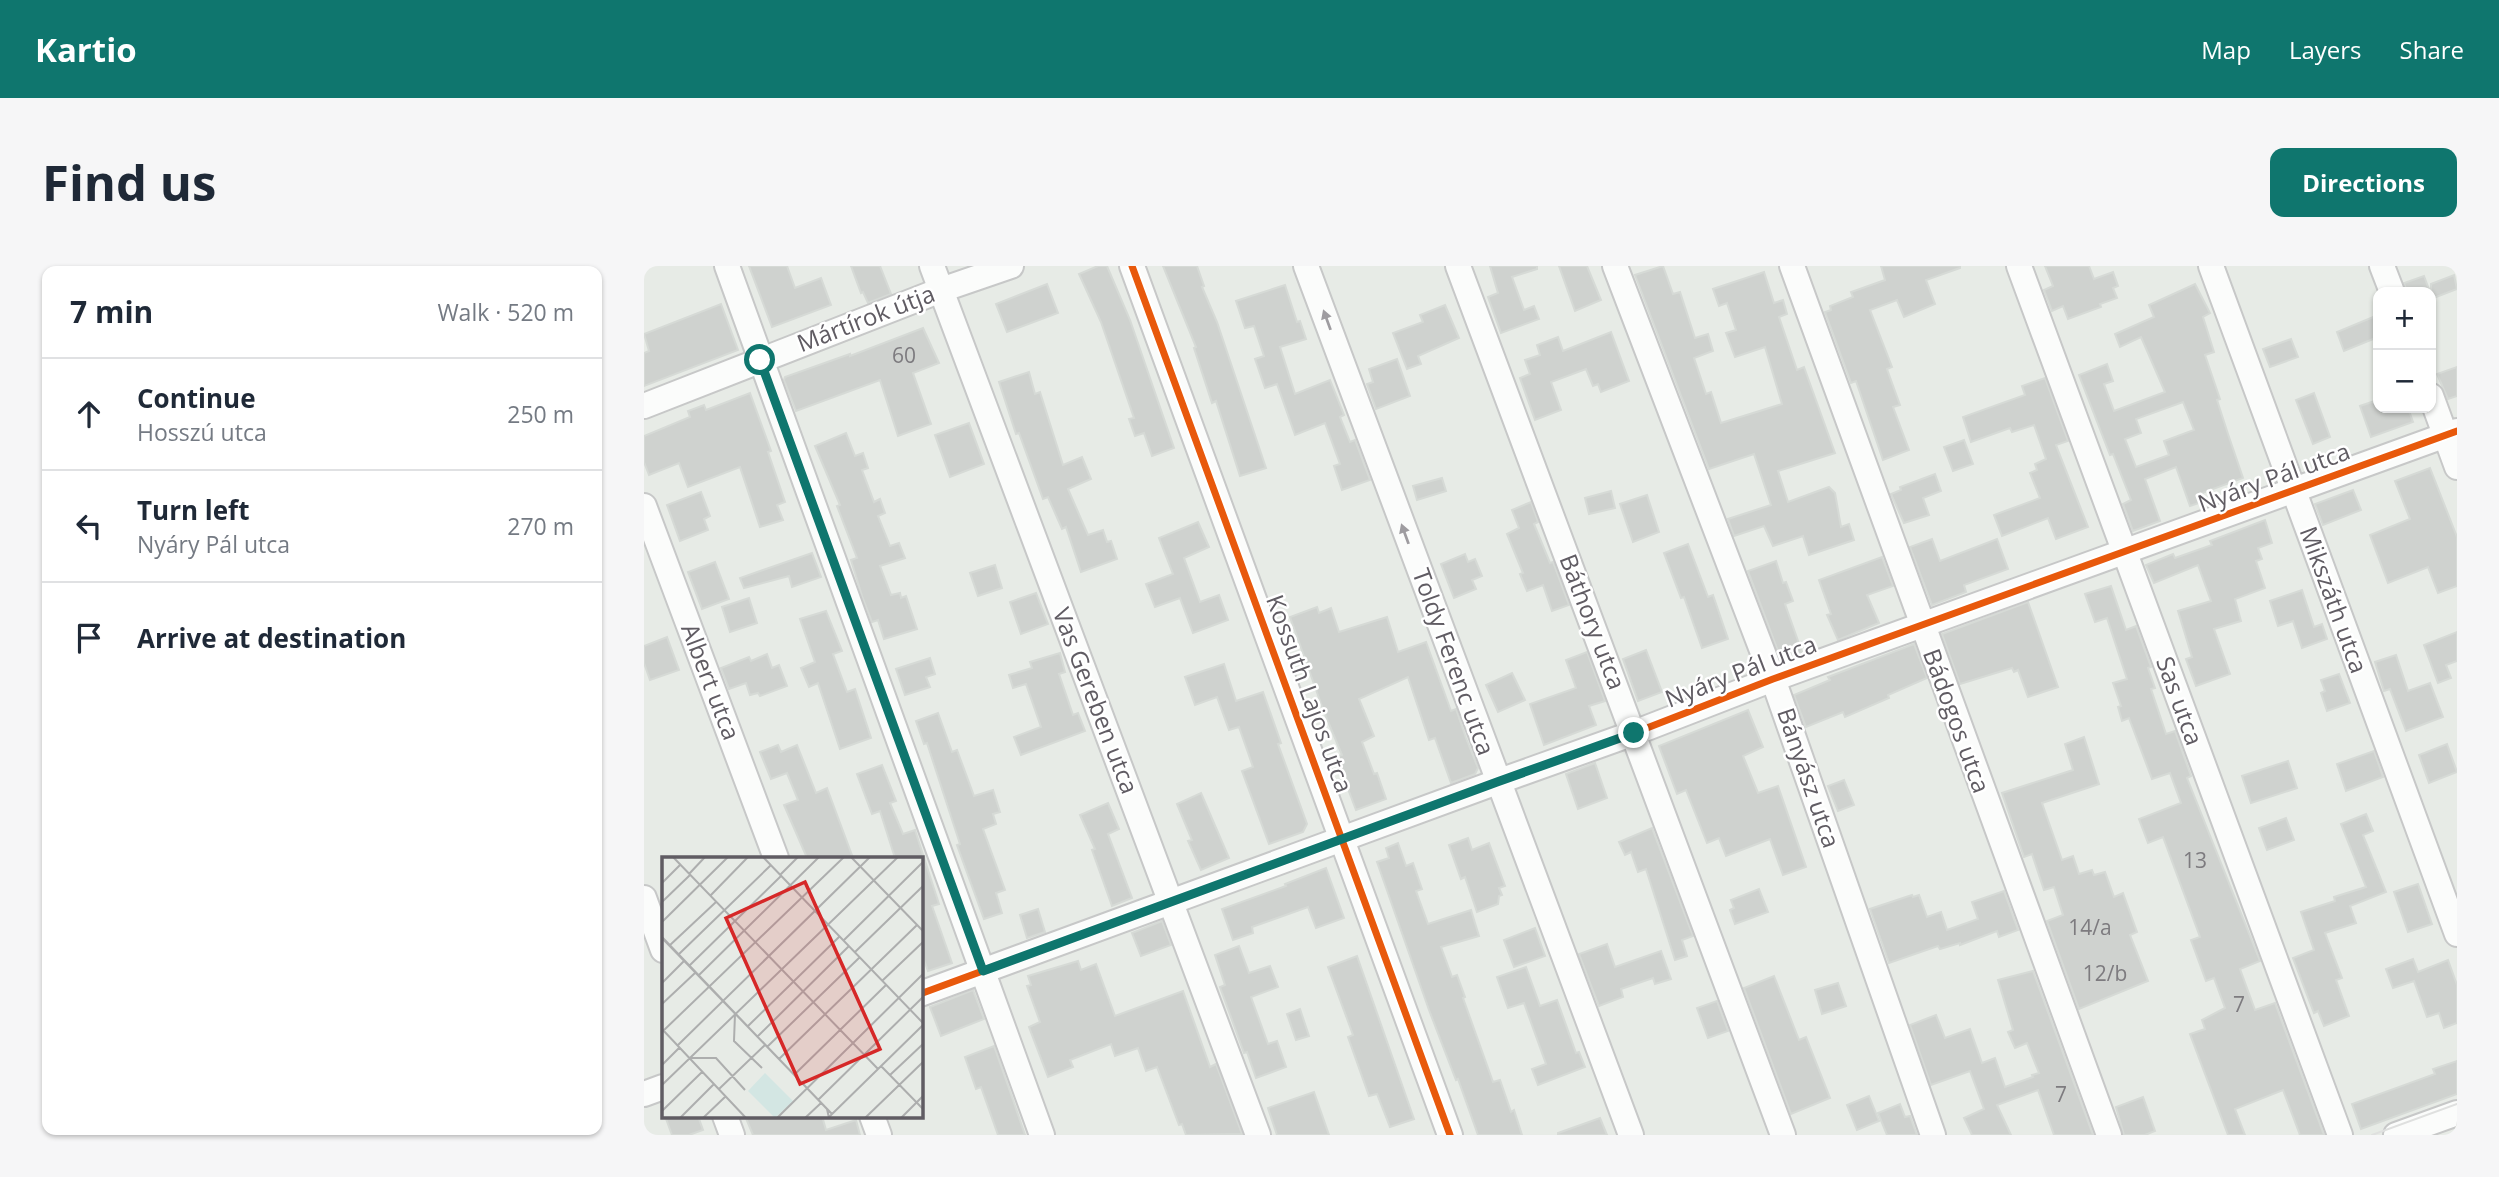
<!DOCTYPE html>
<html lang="en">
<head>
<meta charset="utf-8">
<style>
  :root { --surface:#fff; --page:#f6f6f7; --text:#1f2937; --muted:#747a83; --line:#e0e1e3; --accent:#0f766e }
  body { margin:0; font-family:"Open Sans",sans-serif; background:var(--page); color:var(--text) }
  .controls { position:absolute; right:21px; top:21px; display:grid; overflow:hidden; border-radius:14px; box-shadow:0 2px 5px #0004 }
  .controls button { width:63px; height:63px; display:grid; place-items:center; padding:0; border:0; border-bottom:2px solid var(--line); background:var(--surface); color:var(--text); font:35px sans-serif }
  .stop { position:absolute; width:21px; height:21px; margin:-16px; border:5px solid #0f766e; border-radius:50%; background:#fff }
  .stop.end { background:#0f766e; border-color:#fff; box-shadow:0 2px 7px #0008 }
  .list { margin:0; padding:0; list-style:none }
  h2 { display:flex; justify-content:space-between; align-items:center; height:91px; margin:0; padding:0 28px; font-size:30px }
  h2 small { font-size:23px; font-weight:400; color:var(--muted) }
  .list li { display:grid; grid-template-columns:46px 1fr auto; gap:21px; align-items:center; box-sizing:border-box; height:112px; padding:0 28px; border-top:2px solid var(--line) }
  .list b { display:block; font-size:26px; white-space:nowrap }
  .list p { margin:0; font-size:23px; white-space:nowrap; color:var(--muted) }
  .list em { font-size:23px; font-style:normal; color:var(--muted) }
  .icon { flex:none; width:38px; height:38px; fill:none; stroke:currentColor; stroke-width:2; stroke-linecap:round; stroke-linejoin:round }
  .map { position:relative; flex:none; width:1813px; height:869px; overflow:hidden; border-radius:14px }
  header { display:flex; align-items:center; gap:42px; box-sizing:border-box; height:98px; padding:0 35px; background:var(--accent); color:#fff }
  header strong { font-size:33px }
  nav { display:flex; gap:38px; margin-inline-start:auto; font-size:24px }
  .intro { display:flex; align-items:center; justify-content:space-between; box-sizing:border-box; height:168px; padding:0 42px }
  h1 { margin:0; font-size:49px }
  .button { padding:18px 32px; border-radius:14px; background:var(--accent); color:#fff; font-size:24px; font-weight:700 }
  main { display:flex; gap:42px; padding:0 42px }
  aside { flex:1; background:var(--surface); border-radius:14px; box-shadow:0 2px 5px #0004 }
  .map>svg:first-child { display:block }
  .building { fill:#cfd2cf; stroke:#d6dad6; stroke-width:2; fill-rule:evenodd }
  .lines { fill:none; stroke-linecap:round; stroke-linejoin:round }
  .minor-casing { stroke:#c7c8c8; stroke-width:28 }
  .minor { stroke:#fbfcfb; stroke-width:24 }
  .tram { stroke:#dfe0df; stroke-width:2 }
  .cycleway-casing { stroke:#fff; stroke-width:11 }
  .cycleway { stroke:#e8590c; stroke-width:7 }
  .oneway { fill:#9e9ca0 }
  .route { stroke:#0f766e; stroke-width:9 }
  .labels { text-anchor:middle; stroke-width:5; stroke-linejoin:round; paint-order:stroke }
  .number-label { font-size:21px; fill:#7d7b7f }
  .street-label { font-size:24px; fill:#605c63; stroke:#fff }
  .inset-road { fill:none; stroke:#adaeae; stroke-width:2 }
  .view { fill:#d62828; fill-opacity:0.15; stroke:#d62828; stroke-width:3.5 }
  .inset-edge { fill:none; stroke:#605c63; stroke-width:3.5 }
</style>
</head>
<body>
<header>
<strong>Kartio</strong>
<nav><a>Map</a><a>Layers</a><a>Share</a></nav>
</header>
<div class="intro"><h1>Find us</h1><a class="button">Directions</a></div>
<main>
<aside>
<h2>7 min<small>Walk · 520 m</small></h2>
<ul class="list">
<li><svg class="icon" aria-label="ahead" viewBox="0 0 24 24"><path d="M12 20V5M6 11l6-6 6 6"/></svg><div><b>Continue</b><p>Hosszú utca</p></div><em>250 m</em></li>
<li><svg class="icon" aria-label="left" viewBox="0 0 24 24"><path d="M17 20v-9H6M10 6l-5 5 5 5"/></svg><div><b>Turn left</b><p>Nyáry Pál utca</p></div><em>270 m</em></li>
<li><svg class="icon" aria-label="arrive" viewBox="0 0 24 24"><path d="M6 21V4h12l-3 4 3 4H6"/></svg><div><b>Arrive at destination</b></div></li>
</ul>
</aside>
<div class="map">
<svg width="1813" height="869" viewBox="0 0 1813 869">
  <rect width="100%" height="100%" fill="#e7ebe6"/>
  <!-- building -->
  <g class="building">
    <polygon points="105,0 143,0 151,22 177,12 187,39 128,61"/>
    <polygon points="207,0 236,0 247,28 224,37 219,26 217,27"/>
    <polygon points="454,0 463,0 486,54 530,182 508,190 500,167 491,170 485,153 490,152 457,56 435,8"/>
    <polygon points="519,0 553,0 560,20 558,21 573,56 622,202 596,210 572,135 568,137 550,82 552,81"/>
    <polygon points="846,0 893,0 893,3 868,11 880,44 890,40 895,53 857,67 844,31 854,27"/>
    <polygon points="915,0 943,0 957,34 931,45"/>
    <polygon points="1019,0 1029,28 1036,26 1051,72 1064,68 1069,85 1050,92 1062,128 1067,126 1077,157 1138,138 1121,81 1091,91 1082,67 1092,64 1083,37 1075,40 1069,23 1120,6 1130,37 1139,34 1143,48 1135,51 1153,104 1160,101 1191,187 1134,205 1144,236 1185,221 1191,227 1197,261 1205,258 1210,274 1165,289 1159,270 1129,280 1120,260 1090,270 1084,253 1127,239 1110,188 1065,203 991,9"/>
    <polygon points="1237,0 1316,0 1316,2 1282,14 1291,38 1260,51 1253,34 1226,44 1248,101 1243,103 1256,139 1249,141 1265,184 1239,194 1212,115 1207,117 1181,46 1187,44 1186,40 1209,31 1207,26 1241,14"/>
    <polygon points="1401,0 1445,0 1450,13 1469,6 1474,20 1469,22 1473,32 1456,38 1457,41 1424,53 1419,40 1408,45 1400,24 1409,20"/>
    <polygon points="1810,9 1813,23 1787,33 1787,18"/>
    <polygon points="1780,10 1786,26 1763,26 1760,17"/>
    <polygon points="403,18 414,47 363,66 352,38"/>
    <path d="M1551,18L1566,47L1559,51L1570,86L1561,89L1576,133L1573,134L1584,168L1599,212L1558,227L1561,235L1546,240L1532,201L1501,213L1516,255L1489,265L1479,238L1487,234L1469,188L1466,189L1435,109L1463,98L1469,115L1460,118L1470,145L1521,126L1497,71L1476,81L1471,68L1510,51L1505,39ZM1539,136L1550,164L1520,175L1525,189L1492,201L1481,173L1497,167L1492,153Z"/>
    <polygon points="641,19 653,56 656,55 662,73 636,81 651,128 686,114 700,149 696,151 706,176 711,174 726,214 698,224 690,200 696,198 681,157 651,169 633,118 621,122 611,93 620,90 610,60 601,62 592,35"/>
    <polygon points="77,38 94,84 0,120 0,87 5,85 0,68"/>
    <polygon points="801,39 815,72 774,90 777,98 763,103 749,67 779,56 776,49"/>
    <polygon points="1734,49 1734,71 1700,85 1693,66"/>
    <polygon points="279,62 295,97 269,107 287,158 254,170 236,114 152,145 140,114 141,111 206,88 206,90"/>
    <polygon points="967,66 985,115 957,126 954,118 949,120 942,103 907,116 917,144 891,154 876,112 886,108 881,94 896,89 893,79 914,71 919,85"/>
    <polygon points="1647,73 1654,91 1626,101 1619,83"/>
    <polygon points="753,93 766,130 732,143 723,118 729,116 725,103"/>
    <polygon points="1813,101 1813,130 1804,133 1793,108"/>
    <polygon points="385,106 391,128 396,126 419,199 438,191 447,213 424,223 444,269 459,264 463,276 467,275 473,293 437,306 422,261 418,263 404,231 399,233 375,167 372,168 355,116"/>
    <polygon points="1401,112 1424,175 1412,179 1444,261 1412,273 1404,252 1358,270 1350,249 1396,232 1386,207 1393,204 1391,198 1402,193 1390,159 1368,166 1366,162 1327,176 1319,151 1381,129 1378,120"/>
    <polygon points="106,127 127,185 124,186 141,236 133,239 139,254 116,261 96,201 44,221 35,197 5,209 0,196 0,170 46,151 44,145 60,139 62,144"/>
    <polygon points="1670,127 1686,171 1669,178 1652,134"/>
    <polygon points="1734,134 1734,142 1764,142 1769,156 1727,171 1716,140"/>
    <polygon points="325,157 340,198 306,211 291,169"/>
    <polygon points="202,167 211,190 219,187 224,202 218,204 230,236 236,233 241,247 234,250 246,280 255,277 261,292 236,300 247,329 256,327 257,332 262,330 273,363 240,373 234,354 228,356 218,330 207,294 213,292 193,240 196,239 171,180"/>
    <polygon points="1320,174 1329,198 1309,205 1300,181"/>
    <polygon points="1786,202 1813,271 1813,320 1794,327 1784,301 1744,317 1726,269 1766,253 1751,215"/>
    <polygon points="1291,208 1297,225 1279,232 1285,249 1260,257 1247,228 1257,224 1256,221"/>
    <polygon points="798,212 802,225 773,234 769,220"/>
    <polygon points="1709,224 1717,244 1679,259 1671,238"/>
    <polygon points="967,225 971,242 945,248 941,232"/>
    <polygon points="57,226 66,250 60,253 64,264 36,275 23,239"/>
    <polygon points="1003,229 1015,266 989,276 976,238"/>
    <polygon points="887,236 894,256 890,258 906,297 909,296 925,339 908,345 899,319 883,325 876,308 879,307 863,268 875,262 868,244"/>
    <polygon points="1621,254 1628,277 1614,282 1618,293 1612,295 1621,322 1591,333 1597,355 1570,363 1586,408 1552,420 1542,393 1548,391 1534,345 1567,335 1554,299 1510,317 1502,299 1529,288 1531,292 1568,279 1566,275"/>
    <polygon points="554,256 565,281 540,292 556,336 575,329 584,354 549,367 536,332 511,341 502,318 529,308 515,272"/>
    <polygon points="1288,273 1296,295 1353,273 1364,303 1320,319 1322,326 1288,339 1266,281"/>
    <polygon points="1044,278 1064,331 1069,329 1084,373 1058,382 1040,331 1037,332 1020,287"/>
    <polygon points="168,287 177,311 148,321 145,310 100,322 96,312"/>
    <polygon points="821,288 824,296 831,293 838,310 828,314 832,323 810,332 797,298"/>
    <polygon points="1238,291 1249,320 1223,329 1235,357 1194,374 1183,349 1187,348 1175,314"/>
    <polygon points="1132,295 1139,317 1142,316 1149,335 1141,338 1158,386 1137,393 1104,305"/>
    <polygon points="71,296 85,333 58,343 44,306"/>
    <polygon points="351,299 358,322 334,330 326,307"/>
    <polygon points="1467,320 1482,364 1492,360 1507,401 1504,402 1511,422 1507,423 1522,468 1531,465 1547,510 1543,512 1616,695 1596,703 1611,744 1631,737 1680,869 1656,869 1639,824 1591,843 1601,869 1584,869 1546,768 1561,763 1558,754 1581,742 1570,712 1562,715 1547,674 1556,671 1519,571 1504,577 1495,553 1537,537 1526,507 1508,513 1485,452 1478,455 1474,441 1477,440 1469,417 1483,413 1463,352 1451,356 1441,328"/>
    <polygon points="1658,324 1670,361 1678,358 1683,373 1658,382 1649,355 1634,360 1626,335"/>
    <polygon points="392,327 404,358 377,368 366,336"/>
    <polygon points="105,332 113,357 86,366 78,341"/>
    <polygon points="1384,336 1414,421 1384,431 1374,404 1370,406 1368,402 1316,418 1298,368"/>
    <polygon points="673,341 675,347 687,342 695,366 743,351 754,386 782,376 807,445 812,443 822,472 834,502 831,508 807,517 791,472 785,474 764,411 715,433 730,470 718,476 730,508 733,507 742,533 712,544 692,491 698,489 680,446 646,351"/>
    <polygon points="182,345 198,385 189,388 203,426 211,423 227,472 196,483 174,417 165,421 157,402 171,396 156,353"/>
    <polygon points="1813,366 1813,395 1802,399 1807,412 1794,417 1780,379"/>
    <polygon points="23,371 35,404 6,414 0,397 0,380"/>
    <polygon points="1270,378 1283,412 1244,429 1245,432 1201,451 1199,446 1162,461 1150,429 1186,414 1184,411"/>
    <polygon points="1002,384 1018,426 994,435 979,393"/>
    <polygon points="943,386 961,435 945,440 952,459 900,479 886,438 932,422 922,394"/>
    <polygon points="416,387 421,406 415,408 429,449 434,447 441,465 377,489 370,471 397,461 382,418 369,422 365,409 388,402 386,396"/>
    <polygon points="123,388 128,402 135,399 143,420 116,430 114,427 106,429 102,417 85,423 77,402 105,391 107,395"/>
    <polygon points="1752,389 1764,425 1786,417 1799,451 1762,465 1746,423 1740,425 1731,396"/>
    <polygon points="286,392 291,408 282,411 286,421 261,429 252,403"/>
    <polygon points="580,398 592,435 619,426 637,477 634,478 663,558 659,566 625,578 598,505 609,501 595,461 585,464 573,431 551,439 541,411"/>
    <polygon points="868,407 881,434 854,446 842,419"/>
    <polygon points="1695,408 1706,437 1683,445 1677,427 1681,425 1677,414"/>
    <polygon points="1104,444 1119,481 1099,490 1114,527 1134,520 1162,601 1139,609 1126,573 1082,590 1075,572 1063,577 1042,524 1033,528 1015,480"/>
    <polygon points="294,447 308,486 313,484 330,530 349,524 356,546 349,548 352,558 339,563 361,624 352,627 358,647 340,653 313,579 316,578 283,477 280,478 272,455"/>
    <polygon points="1440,471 1455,518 1398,537 1418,594 1429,590 1435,608 1448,604 1450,609 1461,606 1470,631 1479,627 1493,666 1486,669 1504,715 1435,743 1403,655 1419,649 1410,621 1400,624 1388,588 1380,591 1358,527 1429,504 1421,478"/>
    <polygon points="1803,478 1813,506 1785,517 1775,489"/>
    <polygon points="134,479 137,486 153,479 172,527 183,522 209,592 163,592 140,539 154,534 143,507 127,513 116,486"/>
    <polygon points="1730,485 1739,511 1702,525 1693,498"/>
    <polygon points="1644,495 1653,522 1607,537 1598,510"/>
    <polygon points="951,497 963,532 934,543 922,508"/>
    <polygon points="238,499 252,535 246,537 259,568 271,564 295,638 288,640 308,697 284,705 276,683 276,592 251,592 236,545 228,548 213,508"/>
    <polygon points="1200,514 1210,539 1194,545 1184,520"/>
    <polygon points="557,527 585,592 557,604 544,575 548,574 533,538"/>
    <polygon points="464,537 475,563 464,568 488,632 468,640 448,584 451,583 436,549"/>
    <polygon points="1722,548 1729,565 1719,569 1742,626 1706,640 1712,657 1681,667 1698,712 1692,714 1705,750 1680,760 1674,745 1670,747 1649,692 1670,684 1657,646 1691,635 1690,631 1722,621 1697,558"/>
    <polygon points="1642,552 1650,574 1623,584 1615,562"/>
    <polygon points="1008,562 1049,670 1038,674 1043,690 1031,694 1002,603 994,606 987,586 981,589 975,576"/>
    <polygon points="824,572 828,584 845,577 861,620 855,622 858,629 855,630 854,638 833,646 821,611 817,613 805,579"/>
    <polygon points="754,577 762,600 769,597 778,623 772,625 784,658 827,644 835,670 797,681 808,711 813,709 821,731 819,732 849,816 856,814 867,846 870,844 878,869 834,869 814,813 812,814 785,744 733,596 745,592 742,582"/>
    <polygon points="682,602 700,652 672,662 664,641 608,661 609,667 589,674 578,643 642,620 641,618"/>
    <polygon points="1774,618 1788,658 1764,666 1750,626"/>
    <polygon points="1115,623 1124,646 1091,658 1086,644 1090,642 1087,634"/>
    <polygon points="1360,625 1374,664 1355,671 1353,665 1316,679 1316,677 1296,683 1294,680 1245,697 1226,643 1268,629 1269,631 1275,629 1283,651 1297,646 1303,664 1334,653 1328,636"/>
    <polygon points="394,643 401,666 383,672 376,649"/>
    <polygon points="518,655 527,679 497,690 488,667"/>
    <polygon points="891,662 901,690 870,701 860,674"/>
    <polygon points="963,678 971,701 1017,685 1027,713 1011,718 1009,712 977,723 979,731 955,740 935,688"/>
    <polygon points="595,680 605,707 626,700 634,721 607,731 624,778 633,775 642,801 612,812 603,786 600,787 576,721 581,719 571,689"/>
    <polygon points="713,690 770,853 746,861 733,828 725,830 704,771 709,769 684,701"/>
    <polygon points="1769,693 1774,706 1804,694 1813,719 1813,757 1800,762 1795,747 1783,751 1770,715 1749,722 1742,703"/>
    <polygon points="434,695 437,704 452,698 471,750 539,725 566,801 572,798 598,868 542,869 538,858 535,859 513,801 502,805 494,782 471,790 467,778 426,794 429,801 404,811 385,761 396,756 383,720 387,719 384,710"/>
    <polygon points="882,701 896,740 913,734 932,787 935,786 941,801 894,819 888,803 902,798 880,737 864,742 853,711"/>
    <polygon points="1389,705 1449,869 1410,869 1394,824 1353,839 1367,869 1328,869 1320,852 1340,843 1326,805 1287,819 1266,759 1292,749 1301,772 1326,763 1338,797 1351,792 1361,821 1389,811 1388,809 1395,807 1383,777 1371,782 1364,766 1369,764 1354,714"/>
    <polygon points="1130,710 1155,774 1162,771 1186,832 1147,848 1100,722"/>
    <polygon points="1194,717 1202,740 1178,748 1171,724"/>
    <polygon points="329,724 340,753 297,770 286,741"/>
    <polygon points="1073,735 1084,765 1064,772 1053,742"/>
    <polygon points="656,743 665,770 652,774 643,748"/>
    <polygon points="350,780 368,831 381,869 354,869 337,821 332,823 321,791"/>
    <polygon points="1813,795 1813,828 1717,863 1708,838 1791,808 1789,803"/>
    <polygon points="670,826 685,869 633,869 624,842"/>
    <polygon points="1225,830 1235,855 1213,864 1203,839"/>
    <polygon points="1499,831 1511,865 1501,869 1480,869 1472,841"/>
    <polygon points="1256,838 1261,851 1266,850 1273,869 1243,869 1234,847"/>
    <polygon points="21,850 54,850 59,864 45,869 28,869"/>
    <polygon points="101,850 178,850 182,864 212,854 216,869 109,869"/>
    <polygon points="956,852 963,869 914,869 914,867"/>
  </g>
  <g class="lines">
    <defs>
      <g id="minor">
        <polyline points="83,0 398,869"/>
        <polyline points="288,0 614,869"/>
        <polyline points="488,0 806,869"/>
        <polyline points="662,0 987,869"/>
        <polyline points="814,0 1139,869"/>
        <polyline points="971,0 1129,413 1289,869"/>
        <polyline points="1148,0 1465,869"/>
        <polyline points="1375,0 1696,869"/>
        <polyline points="1567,0 1813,668"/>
        <polyline points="1738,0 1748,26"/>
        <polyline points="1787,130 1813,201"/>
        <polyline points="0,140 297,24 367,0"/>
        <polyline points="0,240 132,592"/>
        <polyline points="0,632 19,684"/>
        <polyline points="276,728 853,516 990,467 1129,413 1813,165"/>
        <polyline points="0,828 19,821"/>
        <polyline points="81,850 88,869"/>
        <polyline points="228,850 235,869"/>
        <polyline points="1752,869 1813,847"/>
      </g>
    </defs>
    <!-- minor casing -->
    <use href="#minor" class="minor-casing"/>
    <!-- minor -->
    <use href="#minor" class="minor"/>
    <!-- tram -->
    <polyline class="tram" points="1728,869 1813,838"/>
    <defs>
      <g id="cycleway">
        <polyline points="488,0 806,869"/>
        <polyline points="276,728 853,516 990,467 1129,413 1813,165"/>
      </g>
    </defs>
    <!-- cycleway casing -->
    <use href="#cycleway" class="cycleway-casing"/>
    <!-- cycleway -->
    <use href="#cycleway" class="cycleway"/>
  </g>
  <!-- one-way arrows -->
  <defs><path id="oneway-solid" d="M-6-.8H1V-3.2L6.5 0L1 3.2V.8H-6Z" transform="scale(1.75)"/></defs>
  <g class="oneway">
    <use href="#oneway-solid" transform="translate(683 54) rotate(-110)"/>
    <use href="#oneway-solid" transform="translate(761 268) rotate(-110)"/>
  </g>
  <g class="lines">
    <!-- route -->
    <polyline class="route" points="116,94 339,705 853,516 990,467"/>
  </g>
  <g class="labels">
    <!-- number labels -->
    <g class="number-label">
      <text x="260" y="97">60</text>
      <text x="1551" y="602">13</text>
      <text x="1446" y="669">14/a</text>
      <text x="1461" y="715">12/b</text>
      <text x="1595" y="746">7</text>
      <text x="1417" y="836">7</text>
    </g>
    <!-- street labels -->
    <g class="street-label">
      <text transform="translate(222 53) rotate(-21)" y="8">Mártírok útja</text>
      <text transform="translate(1630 212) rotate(-20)" y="8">Nyáry Pál utca</text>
      <text transform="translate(1689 334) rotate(70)" y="8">Mikszáth utca</text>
      <text transform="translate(948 356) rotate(69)" y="8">Báthory utca</text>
      <text transform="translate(809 396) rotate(70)" y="8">Toldy Ferenc utca</text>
      <text transform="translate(1097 406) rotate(-21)" y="8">Nyáry Pál utca</text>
      <text transform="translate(66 416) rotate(69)" y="8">Albert utca</text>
      <text transform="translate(665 428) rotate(70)" y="8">Kossuth Lajos utca</text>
      <text transform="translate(451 435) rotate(69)" y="8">Vas Gereben utca</text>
      <text transform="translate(1535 435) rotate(70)" y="8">Sas utca</text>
      <text transform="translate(1312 455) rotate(70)" y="8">Bádogos utca</text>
      <text transform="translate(1164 512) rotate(71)" y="8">Bányász utca</text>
    </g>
  </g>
  <!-- overview -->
  <g transform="translate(18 591)">
    <rect width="261" height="261" fill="#e7ebe6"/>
    <path d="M103,216L131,244L113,261L86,234Z" fill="#d3e6e3"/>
    <path class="inset-road" d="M11,0L216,212M101,0L261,166M189,0L261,74M27,17L43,0M118,18L136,0M0,26L18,8M48,39L86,0M0,45L28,18M0,65L66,0M0,80L165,252L167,261M0,81L170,257M182,83L261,5M7,89L54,45M193,95L261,29M16,98L109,8M27,109L119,19M36,119L157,0M220,124L261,85M0,126L22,104M0,147L33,116M73,157L72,184L100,211M85,170L178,79M0,172L84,261M0,175L182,0M95,180L187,89M16,188L208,0M105,190L198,100M28,201H54L83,233M117,202L255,68M0,208L18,190M219,209L261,252M132,218L224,128M228,218L261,187M0,228L236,0M57,232L103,188M156,243L261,140M0,254L40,215M18,261L52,227M41,261L64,239M115,261L261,117M143,261L159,246M166,261L261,168M203,261L261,205M239,261L261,239"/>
    <path class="view" d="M143,25L218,192L138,227L64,61Z"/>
    <rect width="261" height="261" class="inset-edge"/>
  </g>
</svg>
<div class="controls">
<button>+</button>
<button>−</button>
</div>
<div class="stop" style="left:116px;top:94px"></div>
<div class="stop end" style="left:990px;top:467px"></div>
</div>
</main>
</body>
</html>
